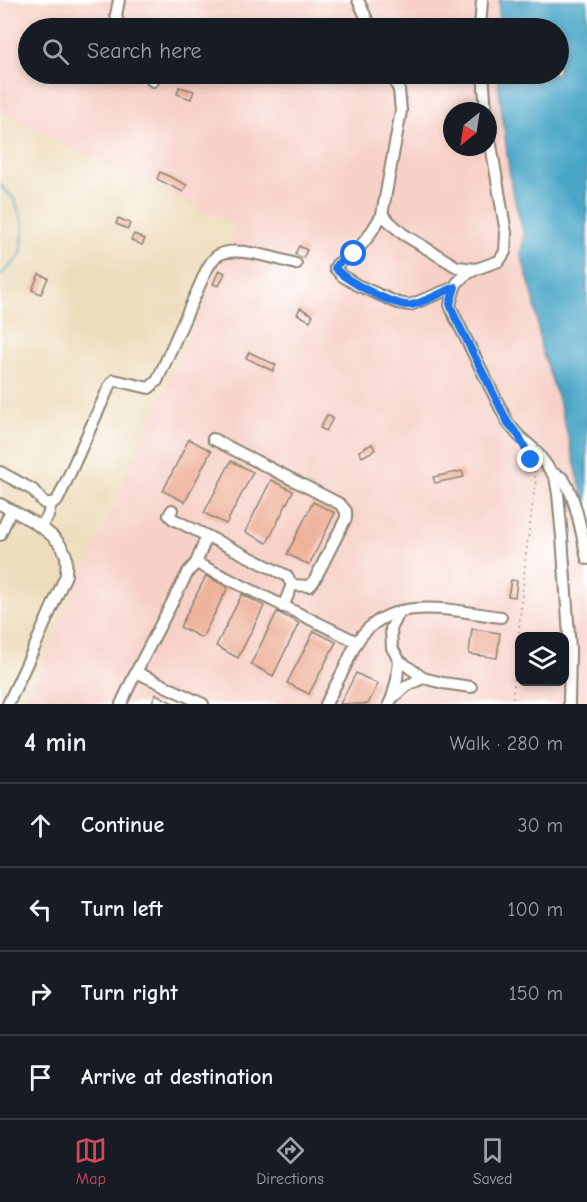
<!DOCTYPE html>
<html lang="en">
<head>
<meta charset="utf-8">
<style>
  :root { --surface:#171b24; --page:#20242c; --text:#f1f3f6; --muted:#9ea1a6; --line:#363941; --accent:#d1495b }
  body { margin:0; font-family:"Comic Neue",sans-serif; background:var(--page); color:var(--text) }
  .controls { position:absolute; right:18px; bottom:18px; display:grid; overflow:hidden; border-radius:12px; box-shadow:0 3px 9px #0003 }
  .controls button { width:54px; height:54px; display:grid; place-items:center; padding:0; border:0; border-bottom:2px solid var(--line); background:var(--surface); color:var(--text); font:30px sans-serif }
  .compass { position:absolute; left:443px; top:102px; width:54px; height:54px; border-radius:50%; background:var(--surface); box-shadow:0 3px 9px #0003; rotate:210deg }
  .stop { position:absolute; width:18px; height:18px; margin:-14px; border:4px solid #1a73e8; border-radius:50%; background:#fff }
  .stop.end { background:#1a73e8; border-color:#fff; box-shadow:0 2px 6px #0008 }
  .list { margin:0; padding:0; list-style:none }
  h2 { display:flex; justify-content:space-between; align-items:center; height:78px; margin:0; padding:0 24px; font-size:26px }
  h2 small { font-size:20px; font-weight:400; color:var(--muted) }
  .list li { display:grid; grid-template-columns:39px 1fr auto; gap:18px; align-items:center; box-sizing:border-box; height:84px; padding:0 24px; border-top:2px solid var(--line) }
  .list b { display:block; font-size:22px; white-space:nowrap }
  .list em { font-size:20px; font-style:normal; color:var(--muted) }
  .icon { flex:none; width:33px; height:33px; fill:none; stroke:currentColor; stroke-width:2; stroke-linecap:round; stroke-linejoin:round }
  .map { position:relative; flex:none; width:587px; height:704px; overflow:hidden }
  .search { position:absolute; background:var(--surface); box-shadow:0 3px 9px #0003; left:18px; right:18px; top:18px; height:66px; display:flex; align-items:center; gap:15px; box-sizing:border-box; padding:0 21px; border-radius:33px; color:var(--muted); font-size:22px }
  .sheet { height:414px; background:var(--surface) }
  nav { display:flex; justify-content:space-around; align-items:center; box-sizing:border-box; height:84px; border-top:2px solid var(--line); background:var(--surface); font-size:16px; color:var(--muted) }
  nav a { display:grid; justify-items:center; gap:3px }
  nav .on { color:var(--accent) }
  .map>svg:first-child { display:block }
  .built { fill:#f7d1c8; fill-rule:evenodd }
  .water { fill:#48a6c7; stroke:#3a6879; stroke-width:1.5 }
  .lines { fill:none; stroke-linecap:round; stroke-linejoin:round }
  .stream { stroke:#48a6c7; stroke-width:2 }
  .building { fill:#eeb199 }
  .minor-casing { stroke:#8c8474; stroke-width:14 }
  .path { stroke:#8c8474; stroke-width:1.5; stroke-dasharray:1.5 4.5; stroke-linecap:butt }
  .minor { stroke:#fff; stroke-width:10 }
  .route { stroke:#1a73e8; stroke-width:8 }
</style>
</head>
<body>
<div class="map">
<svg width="587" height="704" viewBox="0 0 587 704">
  <rect width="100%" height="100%" fill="#fff"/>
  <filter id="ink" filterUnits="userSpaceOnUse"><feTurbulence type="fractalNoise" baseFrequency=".0167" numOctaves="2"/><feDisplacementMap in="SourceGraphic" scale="12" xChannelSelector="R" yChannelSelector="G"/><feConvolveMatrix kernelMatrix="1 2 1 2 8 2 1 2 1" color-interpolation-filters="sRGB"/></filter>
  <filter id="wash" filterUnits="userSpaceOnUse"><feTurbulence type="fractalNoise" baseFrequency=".008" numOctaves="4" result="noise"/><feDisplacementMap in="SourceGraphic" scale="24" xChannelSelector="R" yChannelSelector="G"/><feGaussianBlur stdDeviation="1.35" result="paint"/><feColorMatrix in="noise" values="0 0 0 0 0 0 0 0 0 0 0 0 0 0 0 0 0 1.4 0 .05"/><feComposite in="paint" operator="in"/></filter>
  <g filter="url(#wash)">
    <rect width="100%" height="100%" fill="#eeddbc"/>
    <!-- built -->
    <path class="built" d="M0,0H499L498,28H28V74H497L511,185L524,236L521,255L534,299L541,348L560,405L587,512V704H24L237,226L0,113ZM452,111H488V147H452ZM520,636H564V682H520Z"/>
    <!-- water -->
    <polygon class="water" points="499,0 587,0 587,512 560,405 541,348 534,299 521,255 524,236 511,185 497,74 558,74 558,28 498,28"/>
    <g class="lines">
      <!-- stream -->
      <polyline class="stream" points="0,185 14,199 24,225 21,255 3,273 0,274"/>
    </g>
    <g id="blocks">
      <!-- building -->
      <g class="building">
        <polygon points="179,87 194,91 191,99 177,94"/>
        <polygon points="160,172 187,185 183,192 157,179"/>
        <polygon points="118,218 130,223 128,229 116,224"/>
        <polygon points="134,234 145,239 142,245 131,240"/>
        <polygon points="299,246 307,250 303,258 295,254"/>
        <polygon points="219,270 225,273 219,286 213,284"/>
        <polygon points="39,274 48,278 41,294 32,290"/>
        <polygon points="300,308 313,315 310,321 297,314"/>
        <polygon points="249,352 276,365 273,371 246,358"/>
        <polygon points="327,415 333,418 326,431 320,428"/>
        <polygon points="189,439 211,451 185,502 163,491"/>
        <polygon points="372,444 375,450 362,457 359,451"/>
        <polygon points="231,461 253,472 226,524 204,513"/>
        <polygon points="462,471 464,477 435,483 433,477"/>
        <polygon points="271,480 293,491 267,543 245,532"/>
        <polygon points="313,502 335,513 309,565 287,554"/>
        <polygon points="206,576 228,587 202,638 180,627"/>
        <polygon points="511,580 517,581 515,597 508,596"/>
        <polygon points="242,594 264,606 238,658 216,646"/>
        <polygon points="277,612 299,623 273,676 251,664"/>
        <polygon points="472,629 500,633 497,658 469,654"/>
        <polygon points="314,631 336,642 309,694 287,683"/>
        <polygon points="356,673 378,684 368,704 340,704"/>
        <polygon points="156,694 175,704 151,704"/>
      </g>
    </g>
  </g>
  <g filter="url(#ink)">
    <use href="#blocks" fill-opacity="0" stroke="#8c8474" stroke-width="1.5"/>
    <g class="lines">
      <defs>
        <g id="minor">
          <polyline points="358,0 371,28"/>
          <polyline points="119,28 116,15 119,0"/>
          <polyline points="480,28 482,0"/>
          <polyline points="147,74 153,81"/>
          <polyline points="391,74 399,90 401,111 382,215 368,237 354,254 337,264 335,268 341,275 357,285 398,303 410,305 455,287 457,283 465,275 476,269 499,261 505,252 506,233 488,127"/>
          <polyline points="483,74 486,111"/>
          <polyline points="382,215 403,234 457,267 476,269"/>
          <polyline points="455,287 450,305 455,317 508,423 519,436 536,451 555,477 558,494 562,537 570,649 569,704"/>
          <polyline points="213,439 340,504 346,511 346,518 314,581 310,586 292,585 283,607"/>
          <polyline points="0,472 33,490 44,503 51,503"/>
          <path d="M553,473C554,474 560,476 561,477C575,490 583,540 587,559"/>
          <path d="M0,504C20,515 59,532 66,556C67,562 66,569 66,575L35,646L8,704"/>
          <polyline points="172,510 169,515 173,519 287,576 292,585"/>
          <path d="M40,527L48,516L51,503L57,501L60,495L109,387L114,380L149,388L157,381L206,271C209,266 212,259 217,256C232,244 278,259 296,264"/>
          <polyline points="0,535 11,510"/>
          <polyline points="196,563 207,536"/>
          <polyline points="399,660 423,678"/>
          <polyline points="136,672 188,572 196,563 357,642"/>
          <polyline points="392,698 397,679 399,660 392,648 391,629 400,611"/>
          <polyline points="121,704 136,672 203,704"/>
          <path d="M326,704C333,690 340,677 347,663C350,656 353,649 357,642C390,592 452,611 501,617"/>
          <polyline points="389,704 392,698 408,685 423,678 443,683 471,687"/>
        </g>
      </defs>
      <!-- minor casing -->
      <use href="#minor" class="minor-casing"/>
      <!-- path -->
      <polyline class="path" points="512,704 526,553 536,479 531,461"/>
      <!-- minor -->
      <use href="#minor" class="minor"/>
    </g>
  </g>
  <g class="lines" filter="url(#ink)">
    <!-- route -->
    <path class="route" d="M354,254L337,264L335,268C346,281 395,307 411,305C423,303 443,292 455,287L450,304L455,317L508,423L519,436L531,460"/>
  </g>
</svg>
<div class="controls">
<button><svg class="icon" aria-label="layers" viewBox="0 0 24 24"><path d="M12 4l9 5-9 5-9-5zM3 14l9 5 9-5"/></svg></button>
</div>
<svg class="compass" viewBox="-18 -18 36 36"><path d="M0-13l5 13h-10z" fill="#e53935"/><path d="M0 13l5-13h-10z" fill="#9ea1a6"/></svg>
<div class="stop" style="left:354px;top:254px"></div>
<div class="stop end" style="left:531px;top:460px"></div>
<div class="search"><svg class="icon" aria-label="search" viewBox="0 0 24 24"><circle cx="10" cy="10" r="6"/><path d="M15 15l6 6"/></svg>Search here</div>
</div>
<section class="sheet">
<h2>4 min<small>Walk · 280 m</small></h2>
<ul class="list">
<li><svg class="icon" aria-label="ahead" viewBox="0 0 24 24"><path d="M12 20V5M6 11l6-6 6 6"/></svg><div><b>Continue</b></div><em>30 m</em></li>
<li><svg class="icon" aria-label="left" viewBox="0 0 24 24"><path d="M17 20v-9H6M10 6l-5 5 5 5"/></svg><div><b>Turn left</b></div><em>100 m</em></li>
<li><svg class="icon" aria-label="right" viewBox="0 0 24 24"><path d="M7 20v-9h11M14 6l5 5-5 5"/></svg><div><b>Turn right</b></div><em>150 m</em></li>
<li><svg class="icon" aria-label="arrive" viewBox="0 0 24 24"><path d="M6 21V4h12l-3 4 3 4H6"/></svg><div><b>Arrive at destination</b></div></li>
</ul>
</section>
<nav>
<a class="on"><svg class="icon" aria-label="map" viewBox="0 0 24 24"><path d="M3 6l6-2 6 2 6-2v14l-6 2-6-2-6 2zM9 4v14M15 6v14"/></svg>Map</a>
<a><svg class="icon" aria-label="directions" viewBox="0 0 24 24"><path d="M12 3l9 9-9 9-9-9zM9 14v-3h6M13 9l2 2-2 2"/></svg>Directions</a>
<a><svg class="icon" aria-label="saved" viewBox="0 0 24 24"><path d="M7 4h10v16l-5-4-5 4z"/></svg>Saved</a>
</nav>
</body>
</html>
